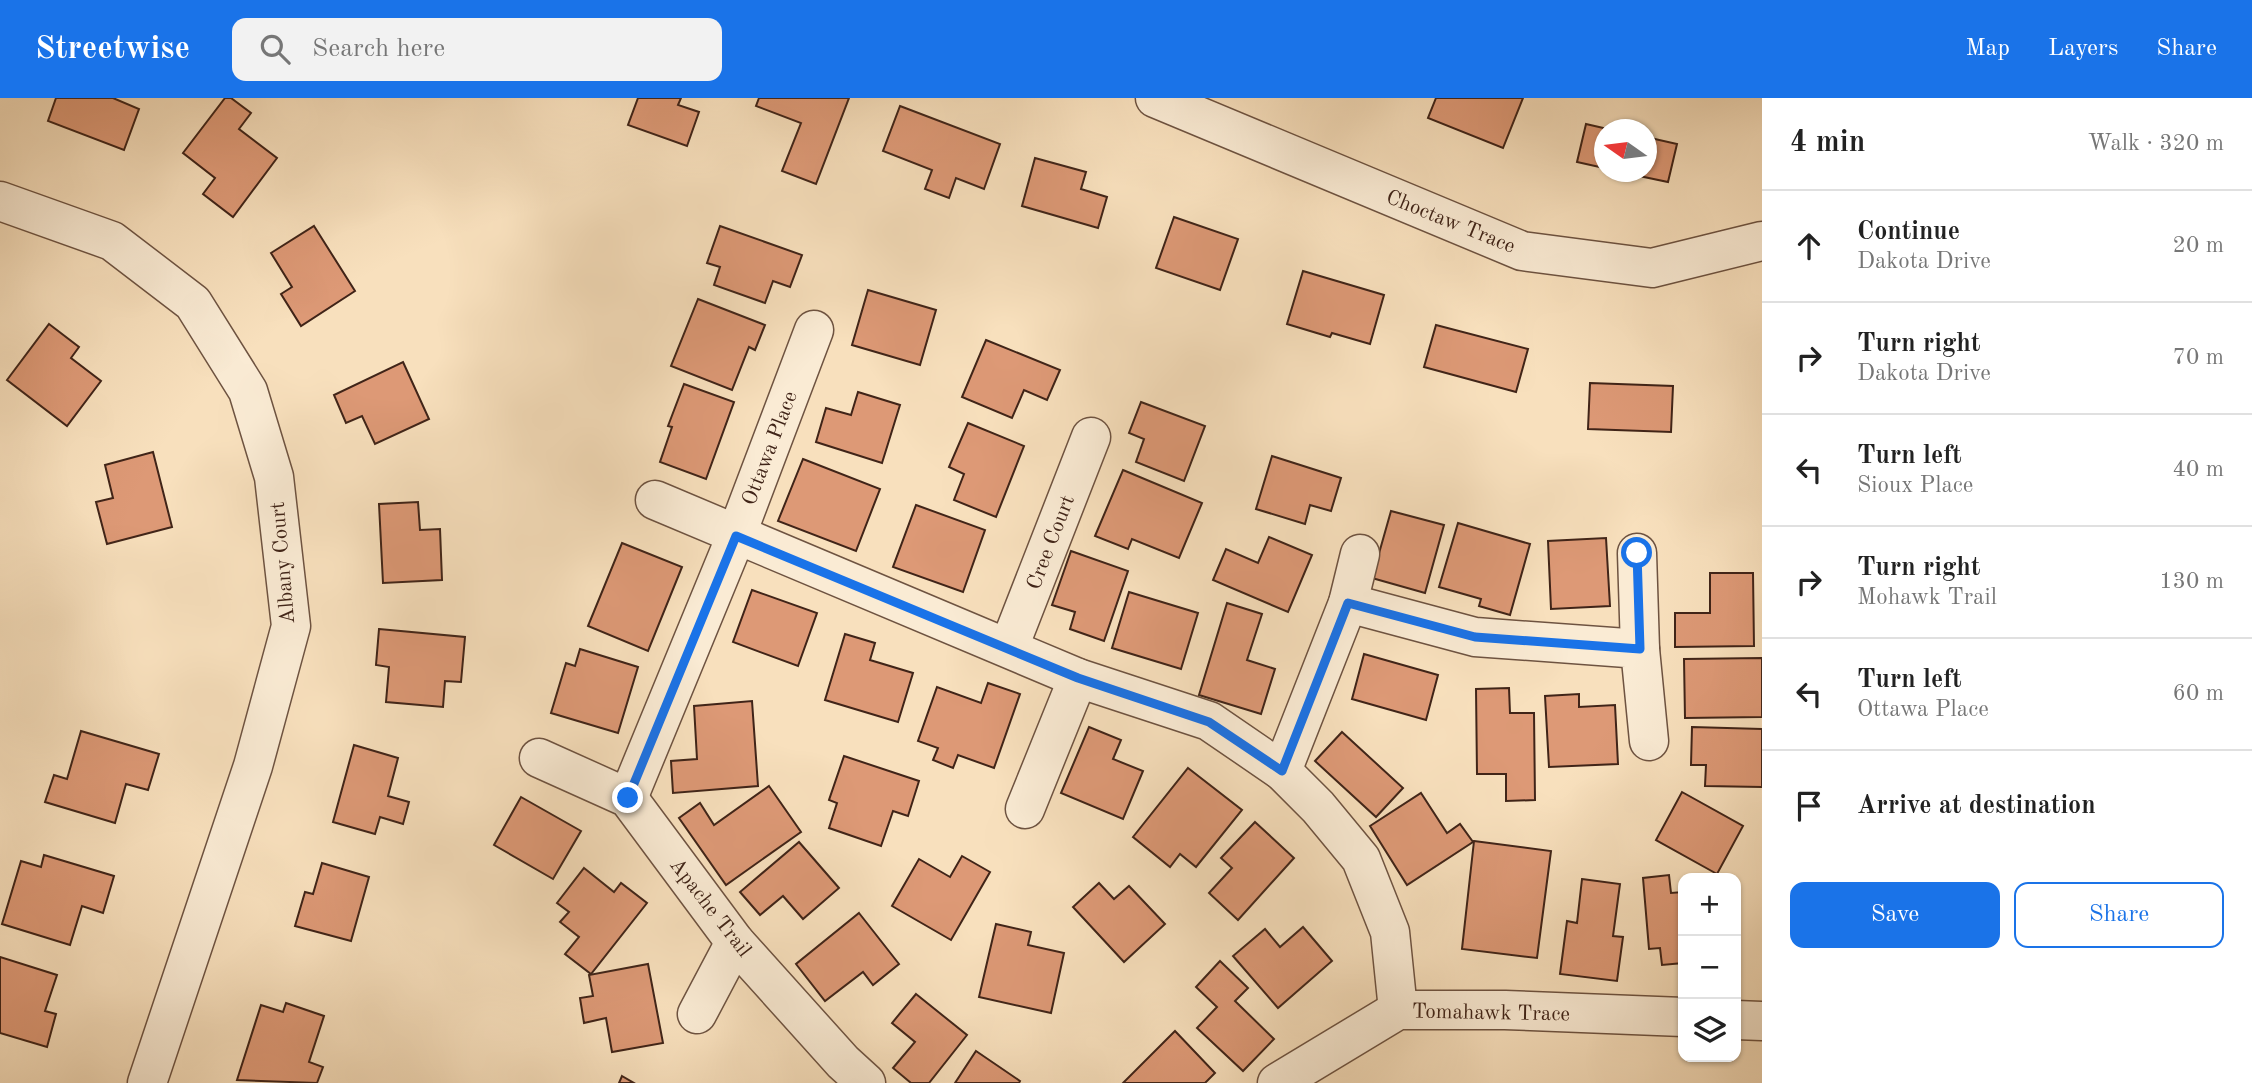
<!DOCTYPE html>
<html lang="en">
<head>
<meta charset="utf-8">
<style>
  :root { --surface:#fff; --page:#f2f2f2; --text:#222; --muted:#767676; --line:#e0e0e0; --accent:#1a73e8 }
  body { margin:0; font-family:"Old Standard TT",serif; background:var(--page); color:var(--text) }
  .controls { position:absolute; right:21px; bottom:21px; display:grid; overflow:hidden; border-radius:14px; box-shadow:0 2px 5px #0004 }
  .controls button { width:63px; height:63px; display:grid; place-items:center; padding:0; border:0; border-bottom:2px solid var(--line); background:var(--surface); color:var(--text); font:35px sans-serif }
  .compass { position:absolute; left:1594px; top:21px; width:63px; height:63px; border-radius:50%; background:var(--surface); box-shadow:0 2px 5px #0004; rotate:284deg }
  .stop { position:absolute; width:21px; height:21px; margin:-16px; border:5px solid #1a73e8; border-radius:50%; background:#fff }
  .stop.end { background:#1a73e8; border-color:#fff; box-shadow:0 2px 7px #0008 }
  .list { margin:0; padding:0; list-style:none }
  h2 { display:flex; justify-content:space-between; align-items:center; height:91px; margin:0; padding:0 28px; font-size:30px }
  h2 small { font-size:23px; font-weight:400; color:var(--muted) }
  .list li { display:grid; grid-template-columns:46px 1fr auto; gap:21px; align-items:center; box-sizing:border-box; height:112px; padding:0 28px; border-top:2px solid var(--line) }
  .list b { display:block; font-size:26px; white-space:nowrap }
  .list p { margin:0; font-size:23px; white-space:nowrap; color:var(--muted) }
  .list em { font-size:23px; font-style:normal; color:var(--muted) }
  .actions { display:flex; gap:14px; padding:21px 28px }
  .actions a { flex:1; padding:16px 0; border:2px solid var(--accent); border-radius:14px; text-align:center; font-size:24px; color:var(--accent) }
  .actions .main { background:var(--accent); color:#fff }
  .icon { flex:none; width:38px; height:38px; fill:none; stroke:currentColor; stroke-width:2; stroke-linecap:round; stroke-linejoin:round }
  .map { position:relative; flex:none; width:1762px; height:985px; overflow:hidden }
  header { display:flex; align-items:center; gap:42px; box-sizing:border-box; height:98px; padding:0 35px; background:var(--accent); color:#fff }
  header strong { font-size:33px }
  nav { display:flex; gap:38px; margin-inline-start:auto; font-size:24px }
  .search { width:490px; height:63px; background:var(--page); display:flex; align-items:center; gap:18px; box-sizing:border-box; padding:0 24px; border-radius:14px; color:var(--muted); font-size:26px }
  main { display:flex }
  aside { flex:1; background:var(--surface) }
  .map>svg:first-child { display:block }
  .building { fill:#dd9976; stroke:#402418; stroke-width:2 }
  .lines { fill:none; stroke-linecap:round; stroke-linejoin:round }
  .minor-casing { stroke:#6e5341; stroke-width:41 }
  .minor { stroke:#faebd4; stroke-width:38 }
  .route { stroke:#1a73e8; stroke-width:9 }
  .labels { text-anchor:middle; stroke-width:5; stroke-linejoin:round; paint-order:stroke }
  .street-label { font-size:21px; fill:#402418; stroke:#faebd4 }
</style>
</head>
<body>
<header>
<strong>Streetwise</strong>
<div class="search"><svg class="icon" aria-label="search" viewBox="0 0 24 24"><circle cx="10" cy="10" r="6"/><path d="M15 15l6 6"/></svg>Search here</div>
<nav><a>Map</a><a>Layers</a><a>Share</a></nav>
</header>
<main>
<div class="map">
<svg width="1762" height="985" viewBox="0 0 1762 985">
  <rect width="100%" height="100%" fill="#f8e0bd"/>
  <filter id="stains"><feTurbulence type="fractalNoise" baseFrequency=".00286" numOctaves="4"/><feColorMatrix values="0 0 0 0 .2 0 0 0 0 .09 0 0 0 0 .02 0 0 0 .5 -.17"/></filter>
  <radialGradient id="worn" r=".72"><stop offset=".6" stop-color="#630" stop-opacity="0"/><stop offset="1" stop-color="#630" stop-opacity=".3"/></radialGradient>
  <!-- building -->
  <g class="building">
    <polygon points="56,0 113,0 139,11 124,52 48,23"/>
    <polygon points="225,0 231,0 251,15 239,31 277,60 233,119 203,96 215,80 183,55"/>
    <polygon points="638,0 681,0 678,7 699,14 687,48 628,27"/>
    <polygon points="759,0 849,0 816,86 782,73 801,25 756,8"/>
    <polygon points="1436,0 1523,0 1503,50 1428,20"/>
    <polygon points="900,8 1000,46 984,91 956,80 949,100 925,91 932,72 883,53"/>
    <polygon points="1586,26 1612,32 1604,32 1604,70 1577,64"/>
    <polygon points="1646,39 1677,46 1668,84 1620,74 1646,74"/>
    <polygon points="1035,60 1086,74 1081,91 1107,99 1098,130 1022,108"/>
    <polygon points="1174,119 1238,141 1220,192 1156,170"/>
    <polygon points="314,128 355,193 301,228 281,196 292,189 271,155"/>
    <polygon points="720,128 802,157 790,189 773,183 765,205 714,187 720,169 707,165"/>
    <polygon points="1303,173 1384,197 1370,246 1332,235 1330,239 1287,226"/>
    <polygon points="868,192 936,212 920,267 852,247"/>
    <polygon points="698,201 765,227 755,252 749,249 732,292 671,268"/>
    <polygon points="49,226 79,249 71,260 101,283 67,328 7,282"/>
    <polygon points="1436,227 1528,251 1516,294 1424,269"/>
    <polygon points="986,242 1060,272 1047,302 1024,292 1012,320 962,299"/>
    <polygon points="403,264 429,321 375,346 362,318 346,325 334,297"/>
    <polygon points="1590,285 1673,288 1671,334 1588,331"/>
    <polygon points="684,286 734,304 706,381 660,364 672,329 668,328"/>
    <polygon points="858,294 900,307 882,365 816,344 826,310 851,317"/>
    <polygon points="1141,304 1205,328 1184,383 1136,364 1144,341 1129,335"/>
    <polygon points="968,325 1024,348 996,419 954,402 964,376 949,369"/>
    <polygon points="153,354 172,429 107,446 96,404 113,400 105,367"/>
    <polygon points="1272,358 1341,380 1331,413 1310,407 1305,426 1256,411"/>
    <polygon points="803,361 880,391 856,453 778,423"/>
    <polygon points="1123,372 1202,405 1179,460 1132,441 1128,451 1095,438"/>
    <polygon points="418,404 420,432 440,431 442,482 383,485 379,406"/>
    <polygon points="916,407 985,432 963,494 893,469"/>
    <polygon points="1391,413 1444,427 1425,495 1372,480"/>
    <polygon points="1458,425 1530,446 1510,517 1479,508 1481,501 1439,489"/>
    <polygon points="1269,439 1312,457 1288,514 1213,482 1226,451 1258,465"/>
    <polygon points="1606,440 1610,508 1551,511 1548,443"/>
    <polygon points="622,445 682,469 648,553 588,528"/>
    <polygon points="1071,453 1128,473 1104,543 1070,531 1075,514 1052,507"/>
    <polygon points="1710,475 1753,475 1754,548 1675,549 1675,515 1710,515"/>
    <polygon points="752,492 817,515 798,568 733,544"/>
    <polygon points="1129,494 1198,515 1181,571 1112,550"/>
    <polygon points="1227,505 1262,516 1247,562 1275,571 1261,616 1199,597"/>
    <polygon points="379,531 465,539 461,584 445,583 443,609 386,604 389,569 376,567"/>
    <polygon points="845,536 875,545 870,562 913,575 898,624 825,602"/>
    <polygon points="580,551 638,569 618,635 551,615 566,565 575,568"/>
    <polygon points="1364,556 1438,577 1426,622 1352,601"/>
    <polygon points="1762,560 1762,619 1685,620 1684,561"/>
    <polygon points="988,585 1020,596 994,670 958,657 953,670 933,662 938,650 918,643 937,589 981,605"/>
    <polygon points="1509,590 1510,615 1534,615 1535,702 1506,703 1506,676 1477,676 1476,591"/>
    <polygon points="1579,596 1579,609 1615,607 1618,666 1549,669 1545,598"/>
    <polygon points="752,603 758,688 673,695 671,663 697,661 694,608"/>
    <polygon points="1089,629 1121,642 1113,661 1143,673 1123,721 1061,695"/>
    <polygon points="1692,629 1762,631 1762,689 1705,688 1706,667 1691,667"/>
    <polygon points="81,633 159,656 148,692 126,686 115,725 45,704 54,677 67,681"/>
    <polygon points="1342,634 1403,690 1376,719 1315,663"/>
    <polygon points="354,647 398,660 388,698 409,704 403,726 380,719 375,736 333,724"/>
    <polygon points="844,658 919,683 908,718 893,713 881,748 829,730 837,705 829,702"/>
    <polygon points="1188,670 1242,712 1196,769 1180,756 1170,769 1133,739"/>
    <polygon points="769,688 801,734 726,787 679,720 700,705 714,727"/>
    <polygon points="1682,694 1743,728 1717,776 1656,742"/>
    <polygon points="1421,695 1447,735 1460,726 1473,744 1407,787 1370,728"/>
    <polygon points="521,699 581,733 553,781 494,747"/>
    <polygon points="1255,724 1294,760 1238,822 1209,795 1232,770 1221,760"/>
    <polygon points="1474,743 1551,753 1537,860 1462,851"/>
    <polygon points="799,744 839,790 803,821 783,798 760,817 740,794"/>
    <polygon points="44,757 114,778 103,815 82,808 70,847 2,826 21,763 41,769"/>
    <polygon points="962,758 990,774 951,842 892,808 919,761 950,779"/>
    <polygon points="322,765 369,779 351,843 295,828 305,794 313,796"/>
    <polygon points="584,770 614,794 621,785 647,805 591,876 565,856 579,839 560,824 569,814 557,805"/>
    <polygon points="1669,777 1671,795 1683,794 1683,865 1662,867 1660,850 1649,851 1643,780"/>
    <polygon points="1582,781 1620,786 1613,838 1623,839 1617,883 1560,876 1567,823 1577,825"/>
    <polygon points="1099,785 1114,801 1129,788 1165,826 1124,864 1073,809"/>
    <polygon points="859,815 899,866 873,887 863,874 825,903 796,866"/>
    <polygon points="996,826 1031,834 1028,847 1064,855 1051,915 979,899"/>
    <polygon points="1303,829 1332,863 1278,910 1233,858 1265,831 1280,849"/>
    <polygon points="0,859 57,877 45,913 56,916 47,949 0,935"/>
    <polygon points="1220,863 1248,890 1235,903 1274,941 1243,973 1197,930 1217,909 1196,889"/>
    <polygon points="648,866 663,945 612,954 606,920 584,925 580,900 593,898 589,877"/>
    <polygon points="916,896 967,937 929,985 911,985 893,970 915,944 892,925"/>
    <polygon points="286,905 324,918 309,964 323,969 317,985 237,982 261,907 283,914"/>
    <polygon points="1175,933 1215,975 1205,985 1123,985"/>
    <polygon points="976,953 1020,983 1019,985 955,985"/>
    <polygon points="622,978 634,985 619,985"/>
  </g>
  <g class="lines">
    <defs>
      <g id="minor">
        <polyline points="1155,0 1522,153 1652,170 1762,143"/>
        <polyline points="0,103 112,143 193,205 248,293 274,379 291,528 253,668 147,985"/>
        <polyline points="655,402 1078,580 1209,623 1282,673 1318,709 1361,761 1390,834 1398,912"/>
        <polyline points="1637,455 1640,551"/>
        <polyline points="1348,505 1475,539 1640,551 1649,643"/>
        <polyline points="1009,549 1091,339"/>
        <polyline points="539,660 628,700 735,844 843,964 866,985"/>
        <polyline points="1282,673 1348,505 1360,456"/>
        <polyline points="628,700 736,438 814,232"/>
        <polyline points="1025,711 1078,580"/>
        <polyline points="697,916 735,844"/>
        <polyline points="1736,922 1762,923"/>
        <polyline points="1277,985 1398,912 1505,912 1683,919"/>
      </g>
    </defs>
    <!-- minor casing -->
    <use href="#minor" class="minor-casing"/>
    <!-- minor -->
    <use href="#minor" class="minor"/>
  </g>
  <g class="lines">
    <!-- route -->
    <polyline class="route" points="628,700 736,438 1078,580 1209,624 1282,673 1348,505 1475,539 1640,551 1637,455"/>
  </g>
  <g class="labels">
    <!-- street labels -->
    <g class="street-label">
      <text transform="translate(1451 123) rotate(22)" y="7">Choctaw Trace</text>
      <text transform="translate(769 350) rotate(-69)" y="7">Ottawa Place</text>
      <text transform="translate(1050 444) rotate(-69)" y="7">Cree Court</text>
      <text transform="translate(282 465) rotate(-95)" y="7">Albany Court</text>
      <text transform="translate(711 809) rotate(52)" y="7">Apache Trail</text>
      <text transform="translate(1491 914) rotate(1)" y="7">Tomahawk Trace</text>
    </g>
  </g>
  <rect width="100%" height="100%" filter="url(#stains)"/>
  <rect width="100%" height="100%" fill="url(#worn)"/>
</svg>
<div class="controls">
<button>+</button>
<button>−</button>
<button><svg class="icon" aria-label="layers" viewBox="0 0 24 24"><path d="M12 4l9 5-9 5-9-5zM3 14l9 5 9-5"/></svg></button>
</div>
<svg class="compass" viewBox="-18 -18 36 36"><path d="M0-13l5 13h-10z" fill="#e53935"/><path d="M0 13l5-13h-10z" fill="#767676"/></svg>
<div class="stop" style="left:1637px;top:455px"></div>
<div class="stop end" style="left:628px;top:700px"></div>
</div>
<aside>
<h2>4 min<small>Walk · 320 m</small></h2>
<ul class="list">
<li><svg class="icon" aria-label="ahead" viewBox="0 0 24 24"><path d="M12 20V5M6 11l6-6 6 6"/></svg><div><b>Continue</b><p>Dakota Drive</p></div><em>20 m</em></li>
<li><svg class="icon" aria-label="right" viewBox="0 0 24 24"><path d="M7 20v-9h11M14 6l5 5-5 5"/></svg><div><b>Turn right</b><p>Dakota Drive</p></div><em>70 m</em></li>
<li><svg class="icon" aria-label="left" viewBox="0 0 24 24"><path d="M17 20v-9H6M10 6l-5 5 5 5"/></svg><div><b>Turn left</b><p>Sioux Place</p></div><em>40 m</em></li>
<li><svg class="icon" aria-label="right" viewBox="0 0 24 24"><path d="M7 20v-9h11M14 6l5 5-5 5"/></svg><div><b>Turn right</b><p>Mohawk Trail</p></div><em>130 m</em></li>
<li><svg class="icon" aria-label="left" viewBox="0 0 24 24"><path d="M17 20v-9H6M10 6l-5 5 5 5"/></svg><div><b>Turn left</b><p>Ottawa Place</p></div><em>60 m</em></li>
<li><svg class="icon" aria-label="arrive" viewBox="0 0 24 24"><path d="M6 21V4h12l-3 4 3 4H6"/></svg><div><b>Arrive at destination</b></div></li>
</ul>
<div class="actions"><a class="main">Save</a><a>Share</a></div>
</aside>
</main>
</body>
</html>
